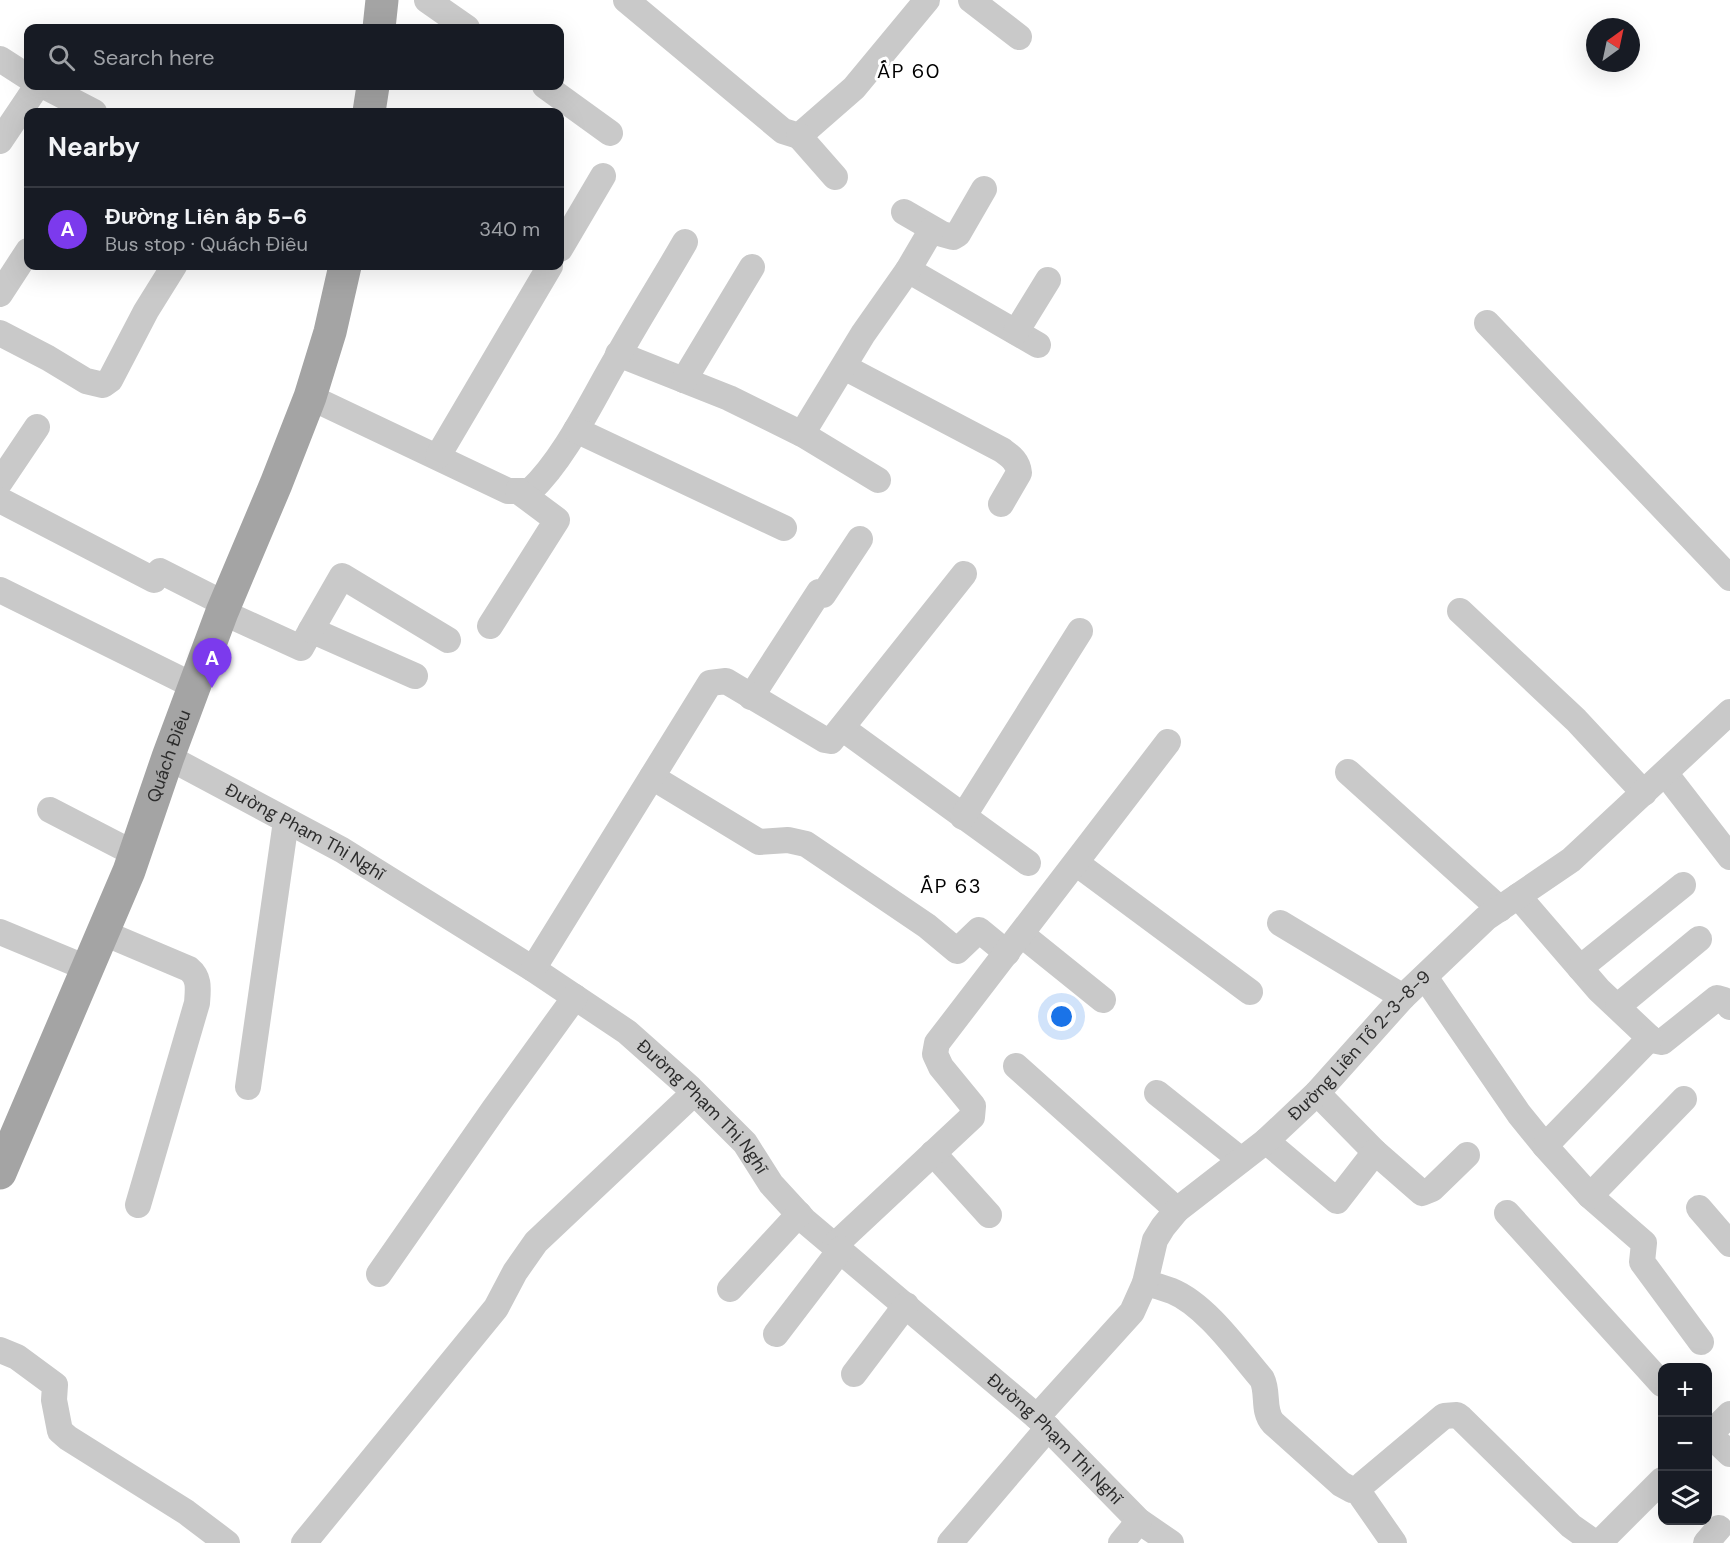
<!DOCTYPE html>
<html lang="en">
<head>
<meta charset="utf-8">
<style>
  :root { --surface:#171b24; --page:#242831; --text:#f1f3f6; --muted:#9ea1a6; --line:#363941; --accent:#7c3aed }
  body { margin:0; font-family:"DM Sans",sans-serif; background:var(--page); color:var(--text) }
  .controls { position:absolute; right:18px; bottom:18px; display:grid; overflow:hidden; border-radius:12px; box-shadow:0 6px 24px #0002 }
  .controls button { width:54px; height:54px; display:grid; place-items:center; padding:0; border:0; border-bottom:2px solid var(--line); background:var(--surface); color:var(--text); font:30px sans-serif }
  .compass { position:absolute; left:1586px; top:18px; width:54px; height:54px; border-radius:50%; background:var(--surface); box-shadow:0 6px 24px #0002; rotate:33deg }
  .you { position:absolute; left:1062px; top:1017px; width:21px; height:21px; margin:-15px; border:4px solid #fff; border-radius:50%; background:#1a73e8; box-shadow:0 0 0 9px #1a73e833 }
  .badge { display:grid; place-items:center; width:39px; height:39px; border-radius:50%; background:var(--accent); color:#fff; font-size:20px; font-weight:700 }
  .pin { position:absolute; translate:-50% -50px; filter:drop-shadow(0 2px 3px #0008) }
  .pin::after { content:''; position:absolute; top:32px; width:21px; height:18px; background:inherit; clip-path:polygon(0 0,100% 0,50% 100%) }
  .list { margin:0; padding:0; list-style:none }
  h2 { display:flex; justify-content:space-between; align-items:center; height:78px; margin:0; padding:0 24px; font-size:26px }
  h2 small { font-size:20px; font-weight:400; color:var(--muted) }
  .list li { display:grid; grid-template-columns:39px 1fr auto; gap:18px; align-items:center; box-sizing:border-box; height:84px; padding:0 24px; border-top:2px solid var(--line) }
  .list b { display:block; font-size:22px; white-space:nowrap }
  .list p { margin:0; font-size:20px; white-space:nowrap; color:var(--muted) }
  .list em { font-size:20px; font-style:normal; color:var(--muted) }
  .icon { flex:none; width:33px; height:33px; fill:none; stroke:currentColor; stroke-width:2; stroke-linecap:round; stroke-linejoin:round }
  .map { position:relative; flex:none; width:1730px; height:1543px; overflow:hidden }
  .search { position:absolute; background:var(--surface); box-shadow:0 6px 24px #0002; left:24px; top:24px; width:540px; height:66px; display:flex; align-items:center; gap:15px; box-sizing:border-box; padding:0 21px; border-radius:12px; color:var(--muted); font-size:22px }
  .panel { position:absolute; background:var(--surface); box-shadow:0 6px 24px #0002; left:24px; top:108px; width:540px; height:162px; border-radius:12px }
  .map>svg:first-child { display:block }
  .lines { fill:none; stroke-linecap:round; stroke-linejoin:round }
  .minor { stroke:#c9c9c9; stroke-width:26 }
  .major { stroke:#a4a4a4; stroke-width:33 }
  .labels { text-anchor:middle; stroke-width:6; stroke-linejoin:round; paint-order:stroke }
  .street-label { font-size:18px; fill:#2c2c2c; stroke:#fff }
  .neighbourhood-label { font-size:20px; letter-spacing:1.5px; fill:#000; stroke:#fff }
</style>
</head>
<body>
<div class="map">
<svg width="1730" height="1543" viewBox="0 0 1730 1543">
  <rect width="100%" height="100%" fill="#fff"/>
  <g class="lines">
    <!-- minor -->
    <g class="minor">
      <polyline points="427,0 467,28"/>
      <polyline points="626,0 783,131 799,136 854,88 927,0"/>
      <polyline points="971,0 1019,37"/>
      <polyline points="0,59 28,77"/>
      <polyline points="44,86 94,112"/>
      <polyline points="545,86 610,133"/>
      <polyline points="799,136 835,177"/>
      <polyline points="0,141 37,86"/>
      <polyline points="904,212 942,234 953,237 958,234 984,189"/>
      <polyline points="560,249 603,176"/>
      <polyline points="908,270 1038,345"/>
      <polyline points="0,294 28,251"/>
      <polyline points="1487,323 1730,578"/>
      <polyline points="1016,332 1048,280"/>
      <polyline points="0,333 48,358 86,381 103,385 110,380 146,311 174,266"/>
      <polyline points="618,354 729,398 802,434 878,480"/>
      <path d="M844,367L1002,450C1010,456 1018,461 1019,473L1001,504"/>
      <polyline points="684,380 752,267"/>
      <path d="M310,397L508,491H530C565,458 591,402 615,361C637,321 662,282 685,242"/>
      <polyline points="576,430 784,528"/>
      <polyline points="802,434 863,334 908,270 932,229"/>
      <polyline points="438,456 550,266"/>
      <polyline points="0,482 37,427"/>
      <polyline points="0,500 154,580 160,571 225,604"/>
      <polyline points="0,590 194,686"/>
      <polyline points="1460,611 1576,720 1644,793"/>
      <polyline points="222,612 301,648 311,630 415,676"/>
      <polyline points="490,626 557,520 518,491"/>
      <polyline points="311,630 342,576 448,640"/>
      <polyline points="751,697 819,592 823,595 860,539"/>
      <polyline points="842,728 1028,863"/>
      <path id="s1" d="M168,757L342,850L533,969L627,1032L689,1087L745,1143L771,1184L805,1221L1037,1417L1139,1521L1171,1543"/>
      <polyline points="1348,772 1500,909"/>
      <polyline points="1665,773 1730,857"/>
      <polyline points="652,777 759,842 788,840 806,844 927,926 957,951 979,930 1007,953"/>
      <polyline points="50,810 135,854"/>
      <polyline points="963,817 1080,631"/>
      <polyline points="1076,863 1250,992"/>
      <polyline points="1518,896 1599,990 1652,1040 1662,1042 1717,998 1724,1000 1730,1007"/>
      <polyline points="1280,923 1403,997"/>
      <polyline points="0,932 89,969"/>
      <path d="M104,933L189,969C200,978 198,989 197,1003L138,1205"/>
      <polyline points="1021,934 1103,1000"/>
      <polyline points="1580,968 1683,885"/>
      <polyline points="533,969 710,683 726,681 825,740 831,741 964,574"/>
      <polyline points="1425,977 1519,1114 1545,1146 1590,1196 1644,1243 1642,1262 1701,1342"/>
      <polyline points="1618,1006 1699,939"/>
      <polyline points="1016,1066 1177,1210"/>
      <polyline points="248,1087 286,821"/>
      <polyline points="1157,1093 1241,1160"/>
      <polyline points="1317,1093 1375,1152"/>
      <polyline points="1266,1141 1337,1201 1375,1152 1422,1193 1432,1189 1467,1155"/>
      <polyline points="1545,1146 1650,1038"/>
      <polyline points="933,1153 989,1215"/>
      <polyline points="1590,1196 1684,1099"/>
      <polyline points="1699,1208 1730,1244"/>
      <polyline points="1507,1213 1662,1384"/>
      <polyline points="835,1245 972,1117 973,1106 941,1067 935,1054 937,1043 1168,742"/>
      <polyline points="379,1274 494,1109 575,997"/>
      <path d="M1145,1283C1154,1285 1164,1288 1172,1291C1206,1305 1238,1351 1262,1379C1269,1393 1262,1411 1273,1423L1341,1484L1352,1490H1360"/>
      <polyline points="730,1289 799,1214"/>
      <polyline points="776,1334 841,1249"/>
      <polyline points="0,1350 17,1357 55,1385 54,1400 60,1431 68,1438 186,1512 227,1543"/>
      <polyline points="854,1374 906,1305"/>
      <path id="s2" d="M1037,1417L1132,1312L1145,1283L1155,1240L1163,1227L1177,1210L1266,1141L1317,1093L1403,997L1486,918L1571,860L1730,712"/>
      <polyline points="1708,1433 1730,1454"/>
      <polyline points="1708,1436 1730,1414"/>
      <polyline points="304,1543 496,1308 515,1272 536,1242 694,1093"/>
      <polyline points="950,1543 1048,1428"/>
      <polyline points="1121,1543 1139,1521"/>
      <polyline points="1394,1543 1362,1497 1360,1490 1363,1484 1444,1416 1457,1415 1461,1418 1571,1526 1595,1543"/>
      <polyline points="1599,1543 1662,1480"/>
      <polyline points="1706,1543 1719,1528"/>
    </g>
    <!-- major -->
    <g class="major">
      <polyline points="379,28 382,0"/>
      <polyline points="369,112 373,86"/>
      <path id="s3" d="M0,1173L129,871L168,757L222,612L276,484L310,397L330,332L345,266"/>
    </g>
  </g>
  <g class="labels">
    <!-- street labels -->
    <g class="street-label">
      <text dy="6" stroke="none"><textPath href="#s3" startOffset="450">Quách Điêu</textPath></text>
      <text dy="6" stroke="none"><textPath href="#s1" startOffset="156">Đường Phạm Thị Nghĩ</textPath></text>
      <text dy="6" stroke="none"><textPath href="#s2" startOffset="501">Đường Liên Tổ 2-3-8-9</textPath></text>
      <text dy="6" stroke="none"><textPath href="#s1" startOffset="642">Đường Phạm Thị Nghĩ</textPath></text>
      <text dy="6" stroke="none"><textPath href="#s1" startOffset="1128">Đường Phạm Thị Nghĩ</textPath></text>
    </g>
    <!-- neighbourhood labels -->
    <g class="neighbourhood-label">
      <text x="909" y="78">ẤP 60</text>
      <text x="951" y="893">ẤP 63</text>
    </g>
  </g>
</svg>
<div class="controls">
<button>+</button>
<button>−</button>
<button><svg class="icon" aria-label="layers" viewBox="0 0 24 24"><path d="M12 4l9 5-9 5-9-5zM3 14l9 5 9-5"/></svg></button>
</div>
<svg class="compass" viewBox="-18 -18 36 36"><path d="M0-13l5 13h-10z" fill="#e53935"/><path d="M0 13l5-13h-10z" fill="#9ea1a6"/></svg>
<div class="you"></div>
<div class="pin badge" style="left:212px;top:688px">A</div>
<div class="search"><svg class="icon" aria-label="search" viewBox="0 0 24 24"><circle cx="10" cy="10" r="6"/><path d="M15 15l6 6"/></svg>Search here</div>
<section class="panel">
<h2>Nearby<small></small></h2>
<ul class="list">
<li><span class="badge">A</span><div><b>Đường Liên ấp 5-6</b><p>Bus stop · Quách Điêu</p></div><em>340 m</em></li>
</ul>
</section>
</div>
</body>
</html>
